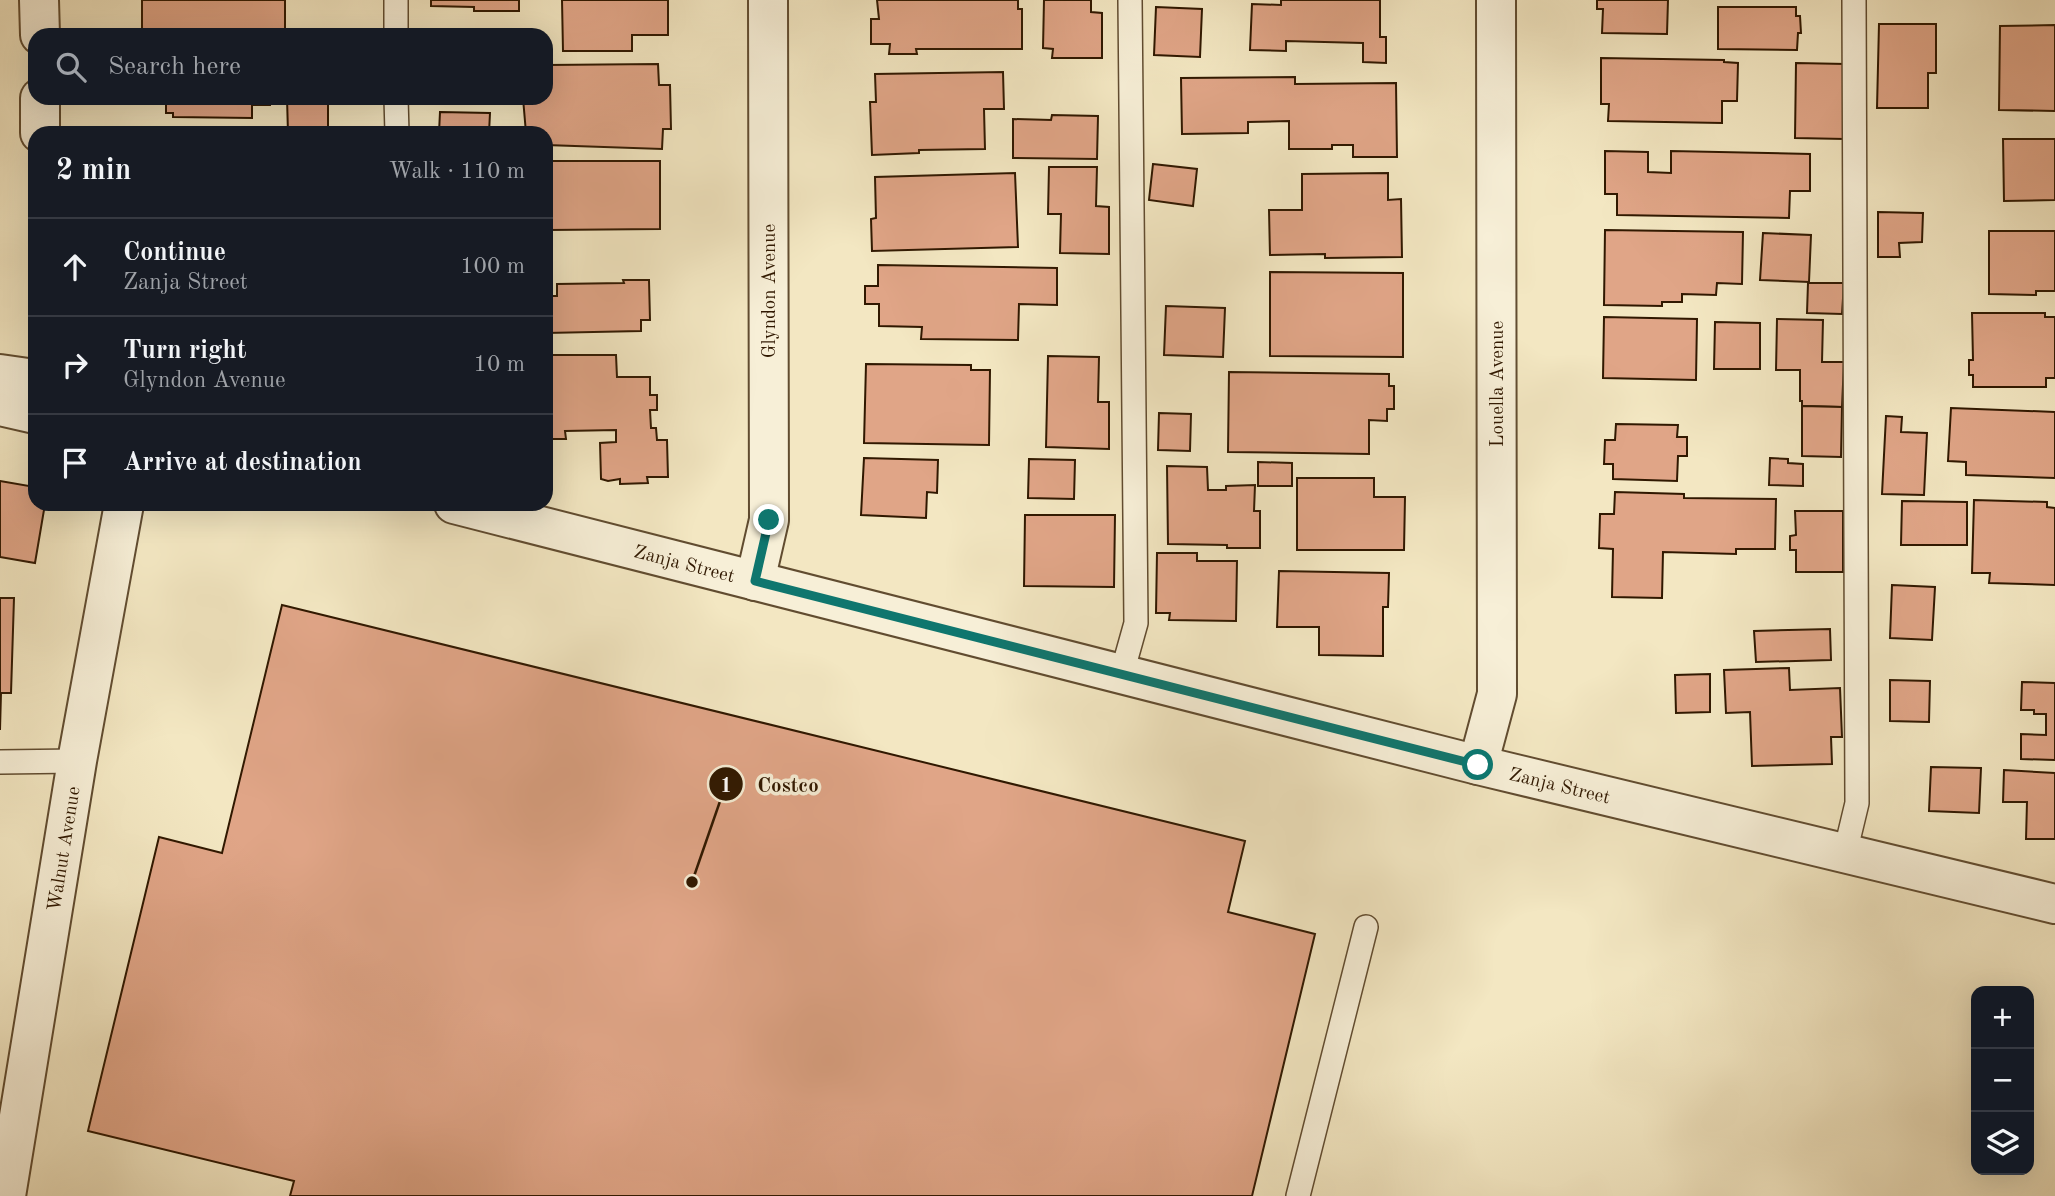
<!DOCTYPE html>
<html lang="en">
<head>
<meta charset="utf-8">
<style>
  :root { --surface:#171b24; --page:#20242c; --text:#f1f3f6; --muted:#9ea1a6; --line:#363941 }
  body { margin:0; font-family:"Old Standard TT",serif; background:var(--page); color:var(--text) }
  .controls { position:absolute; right:21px; bottom:21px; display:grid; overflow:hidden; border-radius:14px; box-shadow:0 7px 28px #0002 }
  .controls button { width:63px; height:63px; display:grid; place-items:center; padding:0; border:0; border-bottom:2px solid var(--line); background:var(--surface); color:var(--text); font:35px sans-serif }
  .stop { position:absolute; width:21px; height:21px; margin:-16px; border:5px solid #0f766e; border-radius:50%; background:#fff }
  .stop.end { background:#0f766e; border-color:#fff; box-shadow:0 2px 7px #0008 }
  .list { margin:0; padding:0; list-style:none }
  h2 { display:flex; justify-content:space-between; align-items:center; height:91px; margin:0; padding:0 28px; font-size:30px }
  h2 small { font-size:23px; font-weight:400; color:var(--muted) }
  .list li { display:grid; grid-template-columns:46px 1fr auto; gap:21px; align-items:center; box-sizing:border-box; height:98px; padding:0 28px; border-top:2px solid var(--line) }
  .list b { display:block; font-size:26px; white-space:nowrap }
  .list p { margin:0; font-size:23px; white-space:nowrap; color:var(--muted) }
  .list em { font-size:23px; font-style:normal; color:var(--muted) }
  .icon { flex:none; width:38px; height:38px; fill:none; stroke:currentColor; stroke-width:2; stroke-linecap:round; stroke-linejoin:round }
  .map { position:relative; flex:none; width:2055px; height:1196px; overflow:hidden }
  .search { position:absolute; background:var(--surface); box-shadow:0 7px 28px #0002; left:28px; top:28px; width:525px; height:77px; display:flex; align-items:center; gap:18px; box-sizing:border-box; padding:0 24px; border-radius:21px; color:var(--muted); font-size:26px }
  .panel { position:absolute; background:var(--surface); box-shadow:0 7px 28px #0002; left:28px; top:126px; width:525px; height:385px; border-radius:21px }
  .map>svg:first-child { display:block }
  .building { fill:#e0a587; stroke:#301800; stroke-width:2 }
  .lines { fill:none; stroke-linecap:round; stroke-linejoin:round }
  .service-casing { stroke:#614c30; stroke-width:26 }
  .minor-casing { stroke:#614c30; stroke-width:42 }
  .service { stroke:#f7efd7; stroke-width:23 }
  .minor { stroke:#f7efd7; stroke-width:38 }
  .route { stroke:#0f766e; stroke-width:9 }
  .labels { text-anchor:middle; stroke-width:7; stroke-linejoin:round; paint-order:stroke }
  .street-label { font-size:19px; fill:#301800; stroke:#f7efd7 }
  .leader { fill:none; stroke:#301800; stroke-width:2.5 }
  .callout-dot { fill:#301800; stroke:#f7efd7; stroke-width:2.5 }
  .mark-label { font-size:21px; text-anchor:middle; font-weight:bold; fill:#fff }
  .callout-label { font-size:21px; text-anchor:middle; font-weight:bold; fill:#301800; stroke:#f7efd7; stroke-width:7; stroke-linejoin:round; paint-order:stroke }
</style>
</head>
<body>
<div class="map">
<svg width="2055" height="1196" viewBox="0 0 2055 1196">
  <rect width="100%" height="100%" fill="#f3e7c2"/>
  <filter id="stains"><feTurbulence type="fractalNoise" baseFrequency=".00286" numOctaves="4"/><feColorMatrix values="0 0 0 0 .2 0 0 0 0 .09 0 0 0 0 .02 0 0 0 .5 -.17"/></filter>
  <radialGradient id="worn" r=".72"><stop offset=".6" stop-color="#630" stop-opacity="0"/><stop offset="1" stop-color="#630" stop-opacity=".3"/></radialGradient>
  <!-- building -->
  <g class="building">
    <rect x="142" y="0" width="143" height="35"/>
    <polygon points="431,0 519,0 519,11 474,11 474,7 431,6"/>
    <polygon points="562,0 668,0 668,35 632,35 632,51 563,51"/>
    <polygon points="877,0 1018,0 1018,9 1022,9 1022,49 916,49 917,54 889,54 890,44 871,44 871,19 879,19"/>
    <polygon points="1044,0 1091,0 1091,12 1102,13 1102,58 1052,58 1053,49 1043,48"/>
    <polygon points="1281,0 1380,0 1380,37 1386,37 1386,63 1363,62 1363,43 1286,41 1286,51 1250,50 1252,4 1281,5"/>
    <polygon points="1597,0 1668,0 1667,34 1602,33 1603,9 1597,9"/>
    <polygon points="1156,7 1202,9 1200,57 1154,55"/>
    <polygon points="1718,7 1796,7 1796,16 1800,16 1801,33 1798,33 1797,50 1718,49"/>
    <polygon points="1879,24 1936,24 1936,73 1928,73 1928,108 1877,108"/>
    <polygon points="2055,25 2055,111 1999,110 2000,26"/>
    <polygon points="1601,58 1724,60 1724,62 1738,63 1737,101 1722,101 1722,123 1608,121 1609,104 1601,104"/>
    <polygon points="1796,63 1846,64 1845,139 1795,138"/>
    <polygon points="658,64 659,85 670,85 671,129 663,129 662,149 546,145 546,133 526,133 523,98 546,98 546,65"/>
    <polygon points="1003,72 1004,109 984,109 985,149 919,150 919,153 872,155 870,102 876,102 875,74"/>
    <polygon points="1295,77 1295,84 1396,83 1397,157 1353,157 1353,145 1332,145 1332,149 1289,149 1289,121 1248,122 1248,133 1182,134 1181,78"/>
    <polygon points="166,98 270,98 270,105 252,105 252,118 173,117 173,113 166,113"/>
    <polygon points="287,98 328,98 328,133 288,133"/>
    <polygon points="422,98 458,98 458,104 422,102"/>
    <polygon points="440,112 490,113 489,133 439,133"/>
    <polygon points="1052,115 1098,116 1097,159 1013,158 1013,119 1051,120"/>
    <polygon points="2003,139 2055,139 2055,200 2004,201"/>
    <polygon points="1605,151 1648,152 1648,172 1671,173 1671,151 1810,154 1810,191 1790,191 1789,218 1617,215 1617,194 1605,194"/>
    <polygon points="547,161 660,161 660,229 548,230"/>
    <polygon points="1153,164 1197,169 1193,206 1149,200"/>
    <polygon points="1049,167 1097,167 1096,206 1109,207 1109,254 1060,253 1061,214 1048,214"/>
    <polygon points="1015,173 1018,247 872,251 871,219 876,218 875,177"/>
    <polygon points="1388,173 1388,200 1401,199 1402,257 1325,258 1325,254 1270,255 1269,210 1302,210 1302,174"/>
    <polygon points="1878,212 1923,213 1922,242 1899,243 1900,257 1878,257"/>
    <polygon points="1605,230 1743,232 1742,284 1717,283 1716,295 1682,294 1682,302 1662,302 1662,306 1604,305"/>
    <polygon points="1989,231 2055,231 2055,291 2036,291 2036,295 1989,294"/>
    <polygon points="1763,233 1811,235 1809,282 1760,280"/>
    <polygon points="878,265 1057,268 1057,305 1019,304 1018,340 921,339 922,327 879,326 879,304 865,304 865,286 878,286"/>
    <polygon points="1270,272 1403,273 1403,357 1270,356"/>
    <polygon points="623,280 649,280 650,320 641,320 641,331 546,333 546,296 557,296 557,284 624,283"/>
    <polygon points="1808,283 1844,283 1842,314 1807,313"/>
    <polygon points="1166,306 1225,308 1223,357 1164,355"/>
    <polygon points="1972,313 2045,313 2045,317 2055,317 2055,378 2046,378 2046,387 1973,387 1973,375 1969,375 1969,360 1973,360"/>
    <polygon points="1604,317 1697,319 1696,380 1603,378"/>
    <polygon points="1777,319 1823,320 1822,362 1844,362 1842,407 1802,406 1802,401 1800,401 1800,370 1776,370"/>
    <polygon points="1715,322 1760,323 1760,369 1714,369"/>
    <polygon points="546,355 616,355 617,377 650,377 650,395 657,395 657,410 650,410 651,428 656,428 657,440 667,440 668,477 647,477 648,483 620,484 620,479 608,481 601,479 600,443 616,442 616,430 565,431 566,439 546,439"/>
    <polygon points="1048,356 1099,357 1098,402 1109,402 1109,449 1046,447"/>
    <polygon points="866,364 971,365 971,370 990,370 989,445 864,443"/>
    <polygon points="1229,372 1389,374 1389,386 1394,386 1394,409 1387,409 1387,421 1369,420 1369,454 1228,452"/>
    <polygon points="1802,406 1842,407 1841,457 1802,456"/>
    <polygon points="1951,408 2055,412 2055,478 1966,475 1966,462 1948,461"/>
    <polygon points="1159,413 1191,414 1190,451 1158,450"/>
    <polygon points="1886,416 1902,417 1901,432 1927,433 1924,495 1882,494"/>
    <polygon points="1616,424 1678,425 1677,437 1687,437 1687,456 1678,456 1677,481 1613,479 1613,464 1604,464 1605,440 1615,440"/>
    <polygon points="864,458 938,460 937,493 927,492 926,518 861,515"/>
    <polygon points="1770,458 1788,459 1788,463 1803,464 1803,486 1769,485"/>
    <polygon points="1029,459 1075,460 1074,499 1028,498"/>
    <polygon points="1258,462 1292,463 1292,486 1258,486"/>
    <polygon points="1167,466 1207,467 1208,490 1226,490 1226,486 1255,485 1254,511 1260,511 1260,548 1227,548 1227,545 1168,544"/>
    <polygon points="1297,478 1374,478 1374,497 1405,497 1404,550 1297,550"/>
    <polygon points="0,481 35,487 35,504 45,504 35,563 0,557"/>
    <polygon points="1615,492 1684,494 1684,498 1776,499 1775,549 1736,549 1736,554 1663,552 1662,598 1612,597 1613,549 1599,548 1600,514 1614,514"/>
    <polygon points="1974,500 2047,502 2047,507 2055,508 2055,585 1989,583 1990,573 1972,573"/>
    <polygon points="1902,501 1967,502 1967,545 1901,545"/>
    <polygon points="1795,511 1843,511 1843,572 1796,572 1796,550 1790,550 1790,536 1796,535"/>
    <polygon points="1025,515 1115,515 1114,587 1024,586"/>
    <polygon points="1157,553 1197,553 1197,561 1237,561 1236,621 1169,620 1170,613 1156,613"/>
    <polygon points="1279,571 1389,573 1388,607 1383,607 1383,656 1319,655 1319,627 1277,627"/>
    <polygon points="1892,585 1935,587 1932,640 1890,638"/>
    <polygon points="0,598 14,598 11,693 1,693 0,730"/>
    <polygon points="282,605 1245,841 1228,912 1315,934 1252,1196 290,1196 294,1181 88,1131 159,837 222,853"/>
    <polygon points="1830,629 1831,660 1756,662 1754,631"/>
    <polygon points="1789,668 1790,690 1840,688 1842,737 1831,737 1832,764 1752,766 1750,712 1726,713 1724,670"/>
    <polygon points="1710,674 1710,712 1676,713 1675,675"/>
    <polygon points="1890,680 1930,681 1929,722 1890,721"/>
    <polygon points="2022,682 2055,683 2055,760 2021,759 2021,734 2046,735 2046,714 2034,714 2034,710 2021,710"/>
    <polygon points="1931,767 1981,768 1979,813 1929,811"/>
    <polygon points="2004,770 2055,773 2055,839 2026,839 2027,802 2003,802"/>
  </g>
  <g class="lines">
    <defs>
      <g id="service">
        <polyline points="396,0 396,35"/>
        <polyline points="396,98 397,133"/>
        <polyline points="1122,673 1136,623 1130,0"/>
        <polyline points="0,762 77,761"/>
        <polyline points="1845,853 1857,803 1854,0"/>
        <polyline points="1298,1196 1366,927"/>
      </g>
      <g id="minor">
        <polyline points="39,0 40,35"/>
        <polyline points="40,98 40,133"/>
        <polyline points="0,374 35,379"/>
        <polyline points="0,406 35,414"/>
        <path id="s1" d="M454,504L1478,765L2055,904"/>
        <polyline points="755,581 769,520 768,0"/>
        <polyline points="1478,765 1497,694 1496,0"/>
        <path id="s2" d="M6,1196L77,761L124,504"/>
      </g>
    </defs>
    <!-- service casing -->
    <use href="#service" class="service-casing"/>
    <!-- minor casing -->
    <use href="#minor" class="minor-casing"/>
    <!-- service -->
    <use href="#service" class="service"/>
    <!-- minor -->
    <use href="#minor" class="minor"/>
  </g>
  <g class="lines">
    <!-- route -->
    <polyline class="route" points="769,520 755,581 1478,765"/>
  </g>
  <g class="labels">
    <!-- street labels -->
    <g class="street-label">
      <text transform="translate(768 291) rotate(-90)" y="7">Glyndon Avenue</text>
      <text transform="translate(1496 384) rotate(-90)" y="7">Louella Avenue</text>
      <text dy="7" stroke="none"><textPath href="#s1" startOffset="238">Zanja Street</textPath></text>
      <text dy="7" stroke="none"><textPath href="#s1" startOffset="1141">Zanja Street</textPath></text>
      <text dy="7" stroke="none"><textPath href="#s2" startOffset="352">Walnut Avenue</textPath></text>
    </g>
  </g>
  <!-- callouts -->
  <path class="leader" d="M692 882L726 784"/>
  <g class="callout-dot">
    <circle cx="692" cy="882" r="7"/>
    <circle cx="726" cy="784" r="18"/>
  </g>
  <g class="mark-label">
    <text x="726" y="792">1</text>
  </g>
  <g class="callout-label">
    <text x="788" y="792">Costco</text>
  </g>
  <rect width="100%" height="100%" filter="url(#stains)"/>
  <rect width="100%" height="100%" fill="url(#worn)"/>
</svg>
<div class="controls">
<button>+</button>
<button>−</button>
<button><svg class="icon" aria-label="layers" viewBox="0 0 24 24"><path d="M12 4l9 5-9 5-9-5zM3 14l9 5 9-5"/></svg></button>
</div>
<div class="stop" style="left:1478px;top:765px"></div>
<div class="stop end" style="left:769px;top:520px"></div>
<div class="search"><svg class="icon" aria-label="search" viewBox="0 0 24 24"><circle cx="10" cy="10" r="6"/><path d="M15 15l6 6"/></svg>Search here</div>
<section class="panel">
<h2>2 min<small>Walk · 110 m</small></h2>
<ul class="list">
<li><svg class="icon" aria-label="ahead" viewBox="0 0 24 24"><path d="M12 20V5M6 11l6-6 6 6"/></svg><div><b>Continue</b><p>Zanja Street</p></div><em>100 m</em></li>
<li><svg class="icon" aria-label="right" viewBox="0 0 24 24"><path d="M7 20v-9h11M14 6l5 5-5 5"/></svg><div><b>Turn right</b><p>Glyndon Avenue</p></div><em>10 m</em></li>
<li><svg class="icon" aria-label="arrive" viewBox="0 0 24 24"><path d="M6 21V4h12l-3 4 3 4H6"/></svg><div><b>Arrive at destination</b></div></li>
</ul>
</section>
</div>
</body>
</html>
